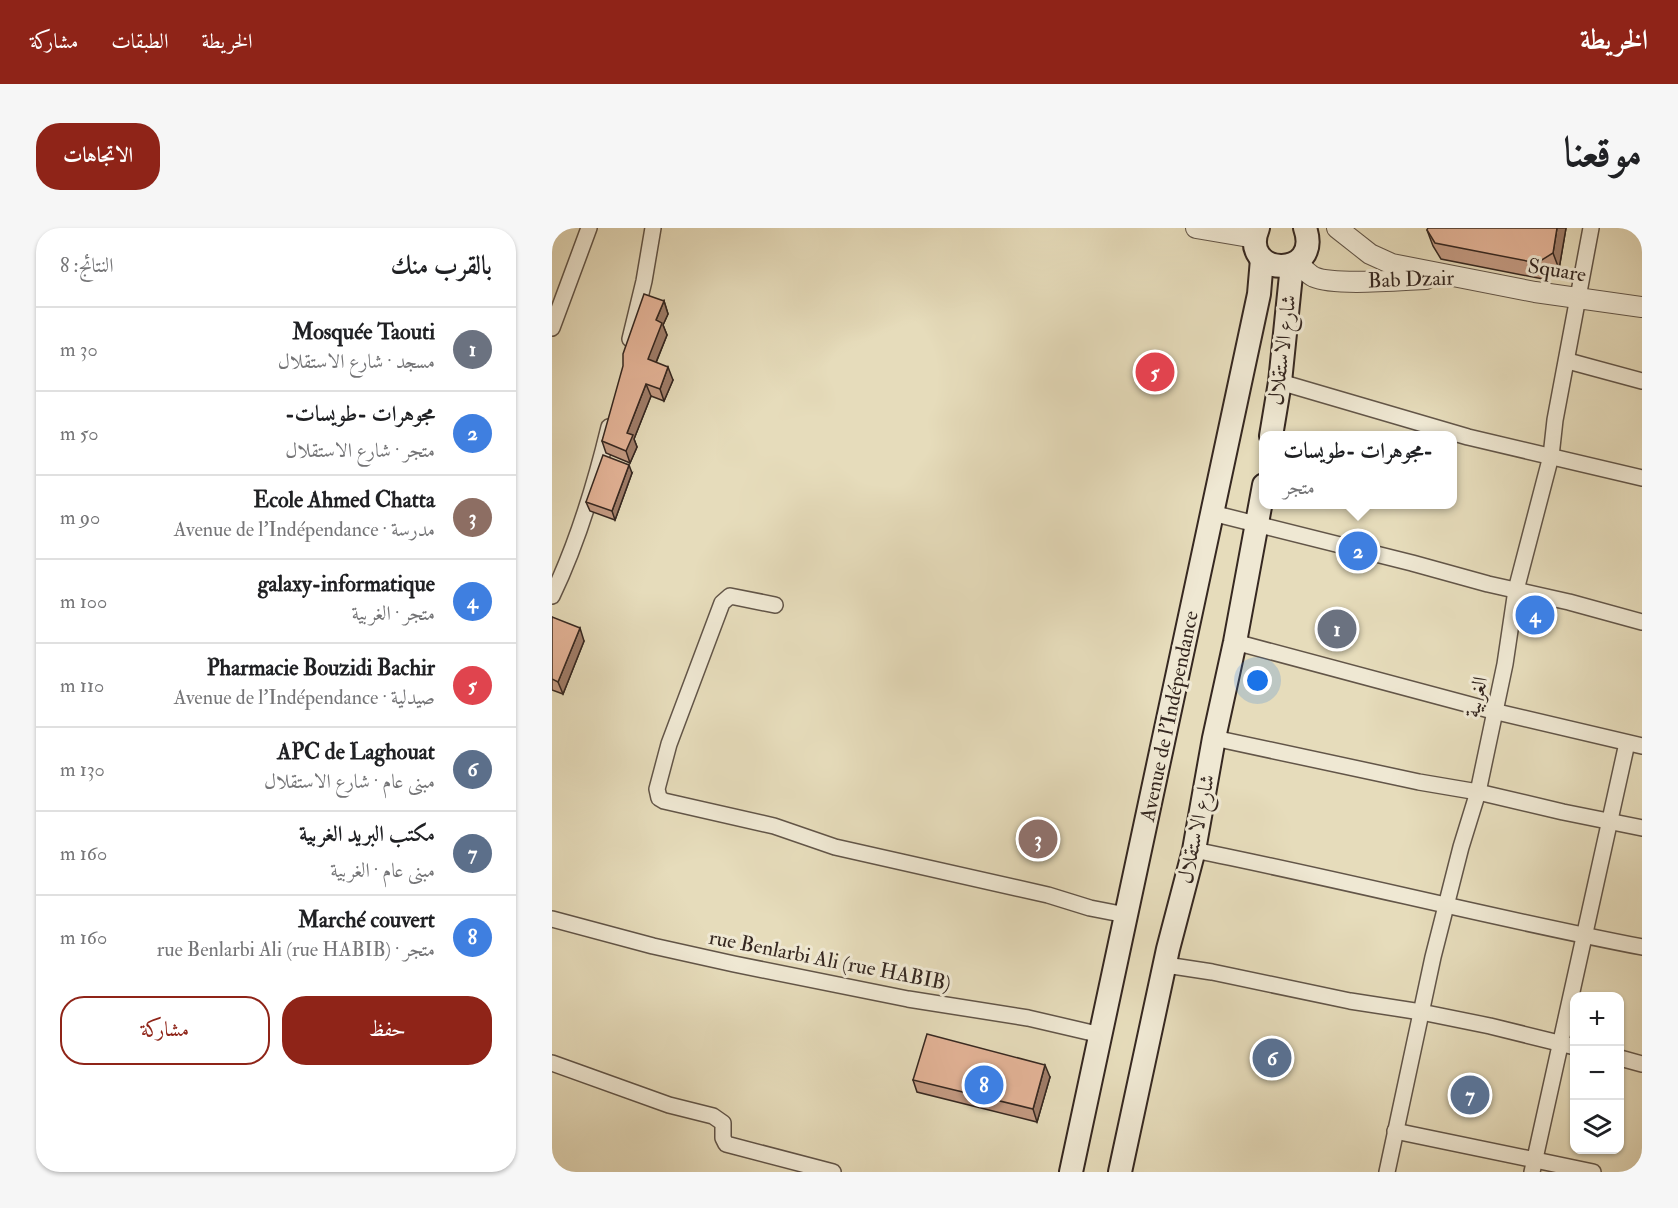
<!DOCTYPE html>
<html lang="ar">
<head>
<meta charset="utf-8">
<style>
  :root { --surface:#fff; --page:#f6f6f6; --text:#202124; --muted:#757577; --line:#e0e0e0; --accent:#8f2418 }
  body { margin:0; font-family:"IM FELL Double Pica",Amiri,serif; background:var(--page); color:var(--text); direction:rtl }
  .controls { position:absolute; right:18px; bottom:18px; display:grid; overflow:hidden; border-radius:12px; box-shadow:0 2px 4px #0004 }
  .controls button { width:54px; height:54px; display:grid; place-items:center; padding:0; border:0; border-bottom:2px solid var(--line); background:var(--surface); color:var(--text); font:30px sans-serif }
  .you { position:absolute; left:706px; top:453px; width:21px; height:21px; margin:-15px; border:4px solid #fff; border-radius:50%; background:#1a73e8; box-shadow:0 0 0 9px #1a73e833 }
  .badge { display:grid; place-items:center; width:39px; height:39px; border-radius:50%; background:var(--accent); color:#fff; font-size:20px; font-weight:700 }
  .pin { position:absolute; translate:-50% -50%; border:3px solid #fff; box-shadow:0 2px 6px #0006 }
  .popup { position:absolute; left:707px; top:203px; width:198px; height:78px; box-sizing:border-box; display:grid; place-content:center; border-radius:12px; background:var(--surface); filter:drop-shadow(0 2px 4px #0005); font-size:20px; white-space:nowrap; color:var(--muted) }
  .popup b { font-size:22px; color:var(--text) }
  .popup::after { content:''; position:absolute; left:50%; top:100%; margin-left:-12px; border:12px solid transparent; border-top-color:var(--surface) }
  .list { margin:0; padding:0; list-style:none }
  h2 { display:flex; justify-content:space-between; align-items:center; height:78px; margin:0; padding:0 24px; font-size:26px }
  h2 small { font-size:20px; font-weight:400; color:var(--muted) }
  .list li { display:grid; grid-template-columns:39px 1fr auto; gap:18px; align-items:center; box-sizing:border-box; height:84px; padding:0 24px; border-top:2px solid var(--line) }
  .list b { display:block; font-size:22px; white-space:nowrap }
  .list p { margin:0; font-size:20px; white-space:nowrap; color:var(--muted) }
  .list em { font-size:20px; font-style:normal; color:var(--muted) }
  .actions { display:flex; gap:12px; padding:18px 24px }
  .actions a { flex:1; padding:14px 0; border:2px solid var(--accent); border-radius:24px; text-align:center; font-size:21px; color:var(--accent) }
  .actions .main { background:var(--accent); color:#fff }
  .icon { flex:none; width:33px; height:33px; fill:none; stroke:currentColor; stroke-width:2; stroke-linecap:round; stroke-linejoin:round }
  .map { position:relative; flex:none; width:1090px; height:944px; overflow:hidden; direction:ltr; border-radius:24px }
  header { display:flex; align-items:center; gap:36px; box-sizing:border-box; height:84px; padding:0 30px; background:var(--accent); color:#fff }
  header strong { font-size:28px }
  nav { display:flex; gap:33px; margin-inline-start:auto; font-size:21px }
  .intro { display:flex; align-items:center; justify-content:space-between; box-sizing:border-box; height:144px; padding:0 36px }
  h1 { margin:0; font-size:42px }
  .button { padding:15px 27px; border-radius:24px; background:var(--accent); color:#fff; font-size:21px; font-weight:700 }
  main { display:flex; gap:36px; padding:0 36px }
  aside { flex:1; background:var(--surface); border-radius:24px; box-shadow:0 2px 4px #0004 }
  .map>svg:first-child { display:block }
  .lines { fill:none; stroke-linecap:round; stroke-linejoin:round }
  .minor-casing { stroke:#625548; stroke-width:18 }
  .tertiary-casing { stroke:#625548; stroke-width:22 }
  .secondary-casing { stroke:#362821; stroke-width:26 }
  .minor { stroke:#efe8d3; stroke-width:15 }
  .tertiary { stroke:#efe8d3; stroke-width:20 }
  .secondary { stroke:#efe8d3; stroke-width:22 }
  .wall { fill:#c49b83; stroke:#362821; stroke-width:1.5 }
  .shaded-wall { fill:#a07e6a; stroke:#362821; stroke-width:1.5 }
  .building { fill:#e4b498; stroke:#362821; stroke-width:1.5 }
  .labels { text-anchor:middle; stroke-width:6; stroke-linejoin:round; paint-order:stroke }
  .street-label { font-size:21px; fill:#362821; stroke:#efe8d3 }
</style>
</head>
<body>
<header>
<strong>الخريطة</strong>
<nav><a>الخريطة</a><a>الطبقات</a><a>مشاركة</a></nav>
</header>
<div class="intro"><h1>موقعنا</h1><a class="button">الاتجاهات</a></div>
<main>
<div class="map">
<svg width="1090" height="944" viewBox="0 0 1090 944">
  <rect width="100%" height="100%" fill="#e6dcbb"/>
  <filter id="stains"><feTurbulence type="fractalNoise" baseFrequency=".00333" numOctaves="4"/><feColorMatrix values="0 0 0 0 .2 0 0 0 0 .09 0 0 0 0 .02 0 0 0 .5 -.17"/></filter>
  <radialGradient id="worn" r=".72"><stop offset=".6" stop-color="#630" stop-opacity="0"/><stop offset="1" stop-color="#630" stop-opacity=".3"/></radialGradient>
  <g class="lines">
    <defs>
      <g id="minor">
        <polyline points="0,100 37,0"/>
        <polyline points="78,111 92,53 101,0"/>
        <polyline points="1016,133 1090,153"/>
        <polyline points="728,154 916,209 1090,250"/>
        <polyline points="660,285 860,335 936,356 1017,374 1090,394"/>
        <path d="M0,368C26,314 43,257 57,199"/>
        <polyline points="223,377 178,368 170,375 117,516 105,561 107,570 112,573 222,598 283,619 496,667 538,680 574,687"/>
        <polyline points="683,414 941,483 1090,518"/>
        <polyline points="662,510 867,554 926,564 1011,584 1090,600"/>
        <path d="M642,622C792,652 940,690 1090,719"/>
        <polyline points="0,691 101,718 182,736 356,771 476,790 549,807"/>
        <polyline points="614,737 660,744 798,773 869,784 938,798 1023,819"/>
        <polyline points="1068,830 1090,836"/>
        <polyline points="0,835 117,877 161,888 171,895 171,910 174,916 281,944"/>
        <polyline points="843,903 1041,944"/>
        <polyline points="835,944 881,729 909,619 926,564 953,436 964,362 999,228 1003,192 1039,0"/>
        <polyline points="980,944 1075,515"/>
      </g>
      <g id="tertiary">
        <polyline points="644,0 703,10"/>
        <polyline points="785,0 818,26 840,36 983,64 1090,79"/>
        <path d="M744,34C750,39 756,46 762,49C782,58 849,52 874,51"/>
      </g>
      <g id="secondary">
        <path d="M706,0C686,49 771,52 753,0"/>
        <polyline points="719,208 728,154 740,37"/>
        <polyline points="519,944 707,66 710,31"/>
        <polyline points="568,944 616,721 642,622 662,510 683,414 712,257"/>
      </g>
    </defs>
    <!-- minor casing -->
    <use href="#minor" class="minor-casing"/>
    <!-- tertiary casing -->
    <use href="#tertiary" class="tertiary-casing"/>
    <!-- secondary casing -->
    <use href="#secondary" class="secondary-casing"/>
    <!-- minor -->
    <use href="#minor" class="minor"/>
    <!-- tertiary -->
    <use href="#tertiary" class="tertiary"/>
    <!-- secondary -->
    <use href="#secondary" class="secondary"/>
  </g>
  <!-- wall -->
  <g class="wall">
    <polygon points="876,0 1014,0 1007,41 991,51 889,31 881,18 875,2"/>
    <polygon points="112,73 116,86 111,97 115,107 104,135 121,152 112,173 99,168 82,211 85,219 78,235 54,225 50,213"/>
    <polygon points="80,245 63,292 38,283 34,274"/>
    <polygon points="0,389 32,413 11,466 0,462"/>
    <polygon points="498,849 485,894 365,864 361,852"/>
  </g>
  <!-- shaded-wall -->
  <g class="shaded-wall">
    <polygon points="1005,0 1014,0 1007,41 1001,25"/>
    <polygon points="112,73 116,86 111,97 115,107 100,144 96,131 104,92"/>
    <polygon points="116,139 121,152 112,173 108,161"/>
    <polygon points="94,156 99,168 82,211 85,219 78,235 74,223 75,205"/>
    <polygon points="77,237 80,245 63,292 60,283"/>
    <polygon points="28,400 32,413 11,466 6,454"/>
    <polygon points="493,837 498,849 485,894 481,881"/>
  </g>
  <!-- building -->
  <g class="building">
    <polygon points="876,0 1005,0 1001,25 985,35 883,15 875,2"/>
    <polygon points="92,66 112,73 104,92 110,95 96,131 116,139 108,161 94,156 75,205 81,207 74,223 50,213 71,138 71,126"/>
    <polygon points="51,227 77,237 60,283 34,274"/>
    <polygon points="0,389 28,400 6,454 0,451"/>
    <polygon points="375,806 493,837 481,881 361,852"/>
  </g>
  <g class="labels">
    <!-- street labels -->
    <g class="street-label">
      <text transform="translate(1005 42) rotate(9)" y="7">Square</text>
      <text transform="translate(859 51) rotate(-2)" y="7">Bab Dzair</text>
      <text transform="translate(730 122) rotate(-83)" y="7">شارع الاستقلال</text>
      <text transform="translate(924 469) rotate(-77)" y="7">الغربية</text>
      <text transform="translate(617 488) rotate(-78)" y="7">Avenue de l'Indépendance</text>
      <text transform="translate(644 601) rotate(-78)" y="7">شارع الاستقلال</text>
      <text transform="translate(278 732) rotate(11)" y="7">rue Benlarbi Ali (rue HABIB)</text>
    </g>
  </g>
  <rect width="100%" height="100%" filter="url(#stains)"/>
  <rect width="100%" height="100%" fill="url(#worn)"/>
</svg>
<div class="controls">
<button>+</button>
<button>−</button>
<button><svg class="icon" aria-label="layers" viewBox="0 0 24 24"><path d="M12 4l9 5-9 5-9-5zM3 14l9 5 9-5"/></svg></button>
</div>
<div class="you"></div>
<div class="pin badge" style="left:785px;top:401px;background:#6b7280">1</div>
<div class="pin badge" style="left:806px;top:323px;background:#3f7fe0">2</div>
<div class="popup"><b>مجوهرات -طويسات-</b>متجر</div>
<div class="pin badge" style="left:486px;top:611px;background:#8d6e63">3</div>
<div class="pin badge" style="left:983px;top:387px;background:#3f7fe0">4</div>
<div class="pin badge" style="left:603px;top:144px;background:#e0444e">5</div>
<div class="pin badge" style="left:720px;top:830px;background:#5c6f8a">6</div>
<div class="pin badge" style="left:918px;top:867px;background:#5c6f8a">7</div>
<div class="pin badge" style="left:432px;top:857px;background:#3f7fe0">8</div>
</div>
<aside>
<h2>بالقرب منك<small>النتائج: 8</small></h2>
<ul class="list">
<li><span class="badge" style="background:#6b7280">1</span><div><b>Mosquée Taouti</b><p>مسجد · شارع الاستقلال</p></div><em>30 m</em></li>
<li><span class="badge" style="background:#3f7fe0">2</span><div><b>مجوهرات -طويسات-</b><p>متجر · شارع الاستقلال</p></div><em>50 m</em></li>
<li><span class="badge" style="background:#8d6e63">3</span><div><b>Ecole Ahmed Chatta</b><p>مدرسة · Avenue de l'Indépendance</p></div><em>90 m</em></li>
<li><span class="badge" style="background:#3f7fe0">4</span><div><b>galaxy-informatique</b><p>متجر · الغربية</p></div><em>100 m</em></li>
<li><span class="badge" style="background:#e0444e">5</span><div><b>Pharmacie Bouzidi Bachir</b><p>صيدلية · Avenue de l'Indépendance</p></div><em>110 m</em></li>
<li><span class="badge" style="background:#5c6f8a">6</span><div><b>APC de Laghouat</b><p>مبنى عام · شارع الاستقلال</p></div><em>130 m</em></li>
<li><span class="badge" style="background:#5c6f8a">7</span><div><b>مكتب البريد الغربية</b><p>مبنى عام · الغربية</p></div><em>160 m</em></li>
<li><span class="badge" style="background:#3f7fe0">8</span><div><b>Marché couvert</b><p>متجر · rue Benlarbi Ali (rue HABIB)</p></div><em>160 m</em></li>
</ul>
<div class="actions"><a class="main">حفظ</a><a>مشاركة</a></div>
</aside>
</main>
</body>
</html>
